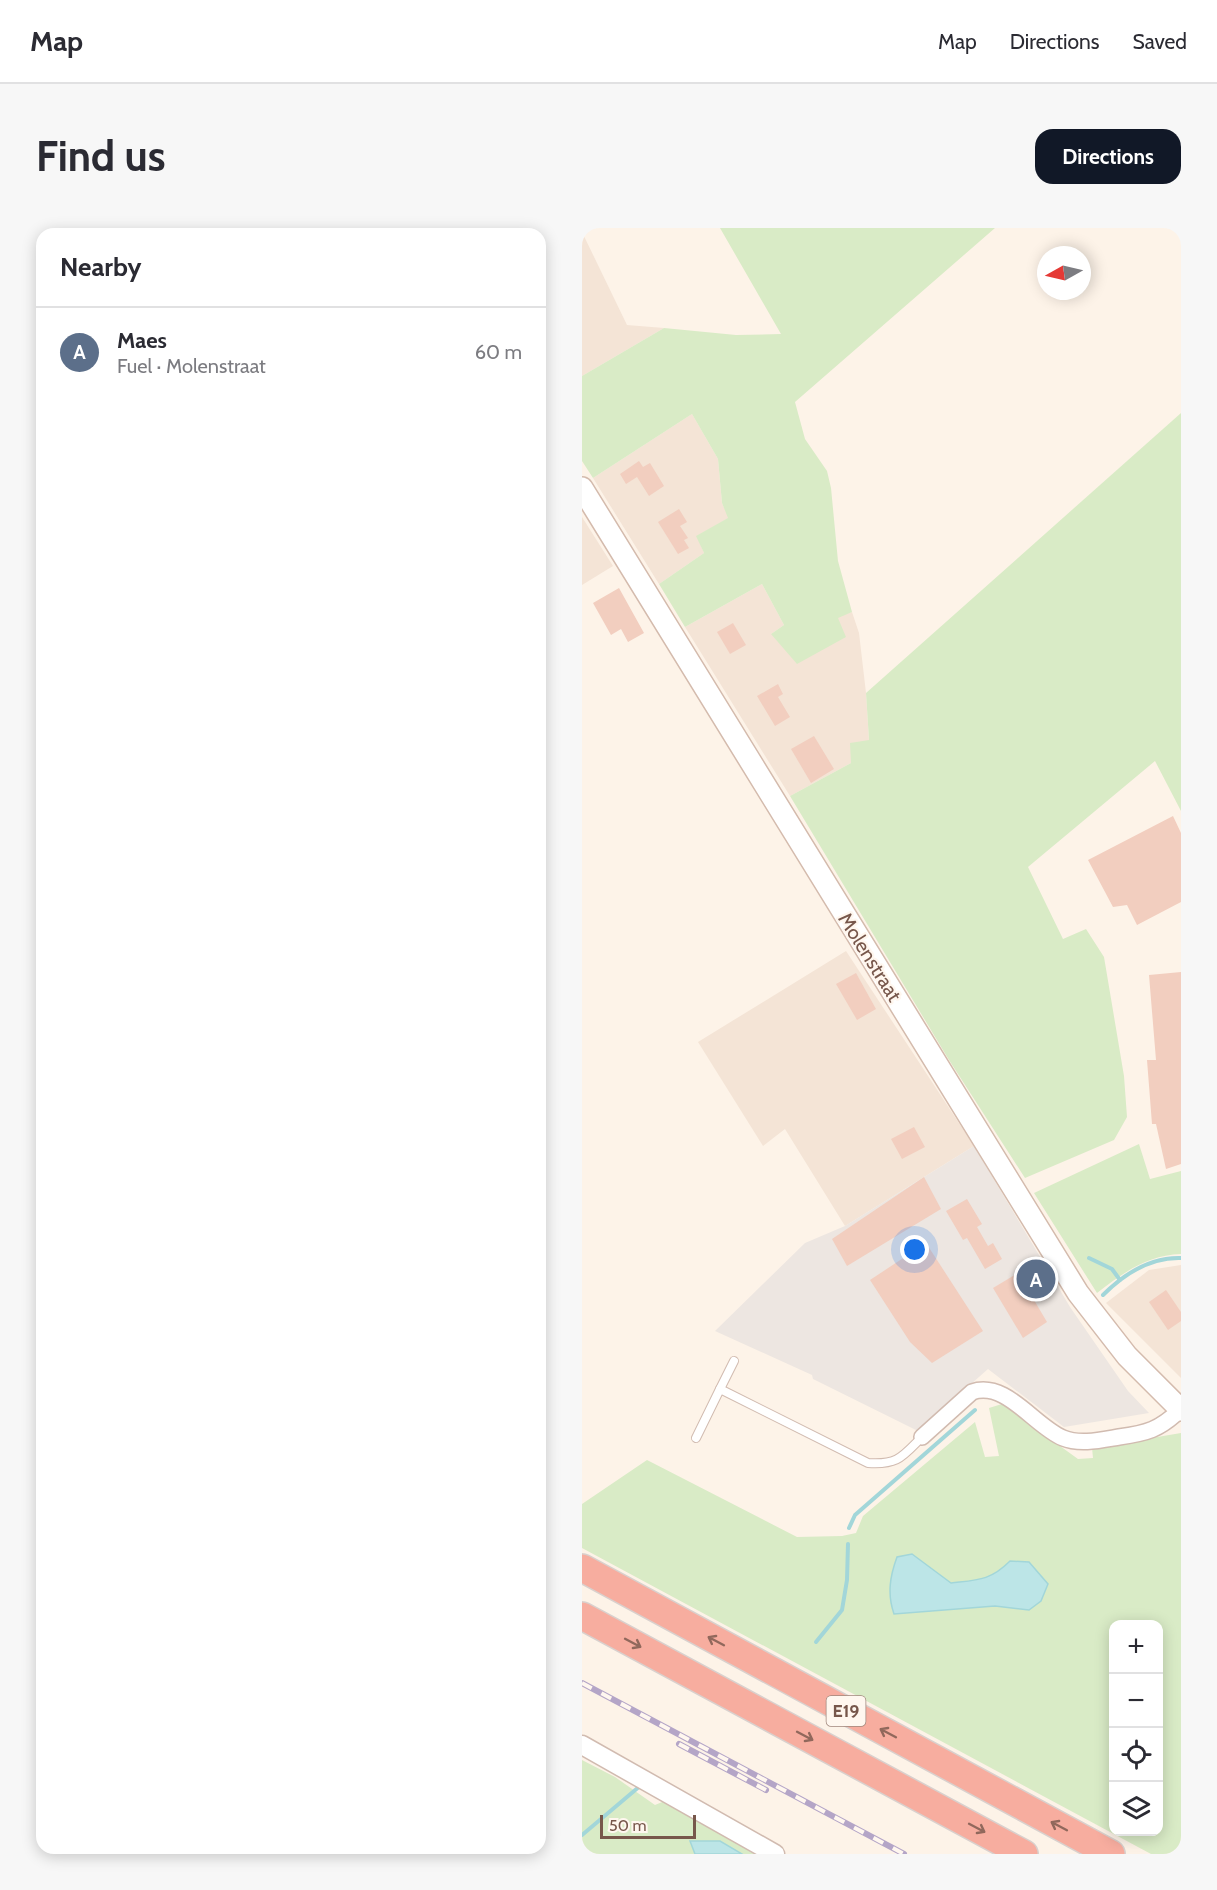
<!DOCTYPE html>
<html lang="en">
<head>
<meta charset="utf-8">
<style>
  :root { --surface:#fff; --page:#f7f7f7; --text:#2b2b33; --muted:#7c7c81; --line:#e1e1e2; --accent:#111827 }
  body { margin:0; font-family:Cabin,sans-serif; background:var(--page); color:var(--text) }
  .controls { position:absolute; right:18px; bottom:18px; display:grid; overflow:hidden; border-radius:12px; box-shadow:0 3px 15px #0003 }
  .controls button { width:54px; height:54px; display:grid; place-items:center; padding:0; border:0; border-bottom:2px solid var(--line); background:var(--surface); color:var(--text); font:30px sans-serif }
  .compass { position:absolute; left:455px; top:18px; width:54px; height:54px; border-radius:50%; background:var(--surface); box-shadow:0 3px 15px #0003; rotate:262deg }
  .scale { position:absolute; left:18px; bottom:15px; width:96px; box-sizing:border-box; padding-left:6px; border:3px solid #77574b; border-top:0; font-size:16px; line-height:21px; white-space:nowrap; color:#77574b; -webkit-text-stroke:4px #fff7ef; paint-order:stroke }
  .you { position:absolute; left:333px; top:1022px; width:21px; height:21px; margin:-15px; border:4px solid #fff; border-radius:50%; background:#1a73e8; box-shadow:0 0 0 9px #1a73e833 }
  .badge { display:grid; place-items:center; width:39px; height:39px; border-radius:50%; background:var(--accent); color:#fff; font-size:20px; font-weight:700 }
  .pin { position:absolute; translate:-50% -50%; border:3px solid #fff; box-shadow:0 2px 6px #0006 }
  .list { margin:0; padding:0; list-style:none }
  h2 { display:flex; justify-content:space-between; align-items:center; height:78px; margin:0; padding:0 24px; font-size:26px }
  h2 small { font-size:20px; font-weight:400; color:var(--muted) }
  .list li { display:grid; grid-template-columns:39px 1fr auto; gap:18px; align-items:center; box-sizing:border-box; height:90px; padding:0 24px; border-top:2px solid var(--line) }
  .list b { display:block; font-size:22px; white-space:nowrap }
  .list p { margin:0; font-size:20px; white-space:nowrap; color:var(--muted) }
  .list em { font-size:20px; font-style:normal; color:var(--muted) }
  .icon { flex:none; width:33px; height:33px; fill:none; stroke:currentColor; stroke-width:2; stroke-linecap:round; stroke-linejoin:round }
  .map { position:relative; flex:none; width:599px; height:1626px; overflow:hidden; border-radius:18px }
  header { display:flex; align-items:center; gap:36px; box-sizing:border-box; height:84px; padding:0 30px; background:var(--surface); border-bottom:2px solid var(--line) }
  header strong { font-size:28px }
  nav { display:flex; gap:33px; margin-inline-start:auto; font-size:21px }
  .intro { display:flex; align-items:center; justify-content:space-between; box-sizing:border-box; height:144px; padding:0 36px }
  h1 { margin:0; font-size:42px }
  .button { padding:15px 27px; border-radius:18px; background:var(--accent); color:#fff; font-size:21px; font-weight:700 }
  main { display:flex; gap:36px; padding:0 36px }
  aside { flex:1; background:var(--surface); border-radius:18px; box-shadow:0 3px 15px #0003 }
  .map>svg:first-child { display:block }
  .residential { fill:#f4e4d6 }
  .industrial { fill:#ede6e1 }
  .green { fill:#d9ebc6; fill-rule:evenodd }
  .water { fill:#bce5e7; stroke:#a2d6d9; stroke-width:1.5 }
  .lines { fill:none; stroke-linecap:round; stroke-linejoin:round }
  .stream { stroke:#a2d6d9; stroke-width:4 }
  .building { fill:#f2cebf }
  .service-casing { stroke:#d1bbb0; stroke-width:10 }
  .minor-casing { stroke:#d1bbb0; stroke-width:18 }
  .tertiary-casing { stroke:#d1bbb0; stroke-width:21 }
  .secondary-casing { stroke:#d4bbad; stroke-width:24 }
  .motorway-casing { stroke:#d9d0cd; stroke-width:30 }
  .service { stroke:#fff; stroke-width:8 }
  .minor { stroke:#fff; stroke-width:15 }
  .tertiary { stroke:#fff; stroke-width:18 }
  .secondary { stroke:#fff; stroke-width:21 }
  .motorway { stroke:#f7ad9f; stroke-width:27 }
  .rail-casing { stroke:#b4a5c7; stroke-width:6 }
  .rail { stroke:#fff7ef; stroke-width:4; stroke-dasharray:11; stroke-linecap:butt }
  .oneway { stroke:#91685c }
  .labels { text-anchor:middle; stroke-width:4.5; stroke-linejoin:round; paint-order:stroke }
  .shield { fill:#fff7ef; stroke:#a0877c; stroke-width:1.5 }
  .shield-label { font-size:18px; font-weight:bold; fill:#77574b }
  .street-label { font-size:20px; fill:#77574b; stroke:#fff7ef }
</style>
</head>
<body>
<header>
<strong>Map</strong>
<nav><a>Map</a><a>Directions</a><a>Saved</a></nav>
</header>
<div class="intro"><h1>Find us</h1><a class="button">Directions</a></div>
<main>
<aside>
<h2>Nearby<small></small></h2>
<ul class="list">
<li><span class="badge" style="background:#5c6f8a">A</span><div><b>Maes</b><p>Fuel · Molenstraat</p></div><em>60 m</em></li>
</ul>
</aside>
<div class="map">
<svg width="599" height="1626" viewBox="0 0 599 1626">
  <rect width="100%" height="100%" fill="#fdf3e8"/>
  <!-- residential -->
  <g class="residential">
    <polygon points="0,4 45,97 82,100 0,148"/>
    <polygon points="110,186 136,231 140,275 147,290 115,308 122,325 77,356 11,250"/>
    <polygon points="0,289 31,338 0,357"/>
    <polygon points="180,356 202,397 189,406 270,384 277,405 284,465 287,513 269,535 208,568 103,399"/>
    <polygon points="264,723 392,918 263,998 203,901 181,918 116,814"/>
    <polygon points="599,1037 599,1150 524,1075 567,1042"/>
  </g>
  <!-- industrial -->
  <polygon class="industrial" points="392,918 488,1079 546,1163 567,1185 482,1199 406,1141 336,1203 231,1151 230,1147 133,1103 223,1015 263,998"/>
  <!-- green -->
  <g class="green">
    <polygon points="138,0 413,0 213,174 223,211 245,243 249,260 256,333 270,384 256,390 264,409 215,436 189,406 202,397 180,356 103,399 77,356 122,325 114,308 146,290 140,275 136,231 110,186 11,250 0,233 0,148 82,100 154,107 199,106"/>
    <polygon points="599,185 599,583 573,533 446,639 481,711 504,701 522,729 542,848 545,889 532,912 443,950 367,832 208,568 269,535 268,515 287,512 284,465"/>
    <path d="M557,916L568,951L599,943V1026C565,1027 541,1045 515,1065L452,965Z"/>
    <path d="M420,1176L496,1231L511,1230L510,1220L599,1205V1626H569L0,1320V1276L65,1232L215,1309L260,1308L274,1305L281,1288L393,1194L403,1229L417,1228L407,1180ZM532,1396H576V1604H532Z"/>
    <polygon points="0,1532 33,1549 73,1577 85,1572 178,1626 160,1626 138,1613 109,1613 113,1626 0,1626"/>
  </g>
  <!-- water -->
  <g class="water">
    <path d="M330,1326L369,1355C395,1352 408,1353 428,1333L447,1334L466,1356L459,1373L447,1382L413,1378L312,1386C305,1366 308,1348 315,1329Z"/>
    <polygon points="108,1613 138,1613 160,1626 113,1626"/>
  </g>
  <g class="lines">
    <!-- stream -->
    <g class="stream">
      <polyline points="507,1030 530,1041 538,1052"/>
      <path d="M521,1067C542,1046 568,1029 599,1030"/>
      <polyline points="267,1300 273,1287 393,1182"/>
      <polyline points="234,1414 260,1382 265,1352 266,1316"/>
      <polyline points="0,1607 58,1558"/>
    </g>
  </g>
  <!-- building -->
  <g class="building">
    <polygon points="57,233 61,239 68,235 82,258 67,268 55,249 44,256 38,246"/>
    <polygon points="97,281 105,294 98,298 106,310 102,312 107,320 96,326 76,294"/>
    <polygon points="37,360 62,405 46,414 39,401 29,407 11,375"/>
    <polygon points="151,395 164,417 148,426 135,404"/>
    <polygon points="196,456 201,466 196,469 208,489 193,498 175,468"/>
    <polygon points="232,508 252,541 229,555 209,521"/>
    <polygon points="591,588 599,605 599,674 555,697 545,677 531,679 506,632"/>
    <polygon points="599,744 599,936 584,941 574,896 570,896 565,832 574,832 567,747"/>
    <polygon points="274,745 294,781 275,792 254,756"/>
    <polygon points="332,899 343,919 320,931 309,911"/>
    <polygon points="342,949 359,981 265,1038 250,1011"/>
    <polygon points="385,971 400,996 395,999 406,1018 411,1015 420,1031 403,1041 385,1010 381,1012 364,983"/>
    <polygon points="344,1015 401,1103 350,1135 328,1114 288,1052"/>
    <polygon points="436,1045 465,1094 441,1110 411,1060"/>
    <polygon points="584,1062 599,1084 599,1093 586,1102 567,1074"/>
  </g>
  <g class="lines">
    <defs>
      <g id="service">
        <polyline points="138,1161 152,1133"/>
        <path d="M114,1210L138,1161L286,1235C316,1237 320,1229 340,1209"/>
      </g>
      <path id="minor" d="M340,1209L390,1164C424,1152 452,1198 481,1210C498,1217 519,1212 537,1209C565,1205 577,1202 598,1182"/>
      <polyline id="tertiary" points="0,1517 193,1626"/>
      <polyline id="secondary" points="0,260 496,1065 545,1128 599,1182"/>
      <g id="motorway">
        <polyline points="0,1340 529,1626"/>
        <polyline points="0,1388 442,1626"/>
      </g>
    </defs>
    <!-- service casing -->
    <use href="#service" class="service-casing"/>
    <!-- minor casing -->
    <use href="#minor" class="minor-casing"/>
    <!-- tertiary casing -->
    <use href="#tertiary" class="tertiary-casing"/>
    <!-- secondary casing -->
    <use href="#secondary" class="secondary-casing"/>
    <!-- motorway casing -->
    <use href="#motorway" class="motorway-casing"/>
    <!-- service -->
    <use href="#service" class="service"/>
    <!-- minor -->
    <use href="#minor" class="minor"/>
    <!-- tertiary -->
    <use href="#tertiary" class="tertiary"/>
    <!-- secondary -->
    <use href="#secondary" class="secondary"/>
    <!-- motorway -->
    <use href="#motorway" class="motorway"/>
    <defs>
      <g id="rail">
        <polyline points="0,1455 322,1626"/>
        <polyline points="97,1516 184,1562"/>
      </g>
    </defs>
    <!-- rail casing -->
    <use href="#rail" class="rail-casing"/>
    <!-- rail -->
    <use href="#rail" class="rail"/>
  </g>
  <!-- one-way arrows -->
  <defs><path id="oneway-shaft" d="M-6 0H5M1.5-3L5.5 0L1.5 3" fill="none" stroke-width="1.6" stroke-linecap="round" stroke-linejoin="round" transform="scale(1.5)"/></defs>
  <g class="oneway">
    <use href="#oneway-shaft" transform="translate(134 1413) rotate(-152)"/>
    <use href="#oneway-shaft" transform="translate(51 1415) rotate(28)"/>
    <use href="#oneway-shaft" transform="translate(306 1505) rotate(-152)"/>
    <use href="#oneway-shaft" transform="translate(223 1508) rotate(28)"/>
    <use href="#oneway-shaft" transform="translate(477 1598) rotate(-152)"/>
    <use href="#oneway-shaft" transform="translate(395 1600) rotate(28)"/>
  </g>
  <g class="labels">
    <!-- shield labels -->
    <rect class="shield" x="244.5" y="1468" width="39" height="30" rx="4.5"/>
    <g class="shield-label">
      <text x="264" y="1489">E19</text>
    </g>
    <!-- street labels -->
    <g class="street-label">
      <text transform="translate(288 729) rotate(58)" y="7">Molenstraat</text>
    </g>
  </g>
</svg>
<div class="controls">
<button>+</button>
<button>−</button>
<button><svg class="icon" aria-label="locate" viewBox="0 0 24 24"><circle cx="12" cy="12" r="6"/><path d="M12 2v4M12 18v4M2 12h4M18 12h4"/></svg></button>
<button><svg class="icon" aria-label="layers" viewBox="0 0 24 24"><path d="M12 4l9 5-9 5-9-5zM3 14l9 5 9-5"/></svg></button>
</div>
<svg class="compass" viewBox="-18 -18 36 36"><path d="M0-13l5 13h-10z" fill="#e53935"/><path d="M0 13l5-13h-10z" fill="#7c7c81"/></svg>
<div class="scale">50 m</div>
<div class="you"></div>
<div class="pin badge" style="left:454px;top:1051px;background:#5c6f8a">A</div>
</div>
</main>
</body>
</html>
